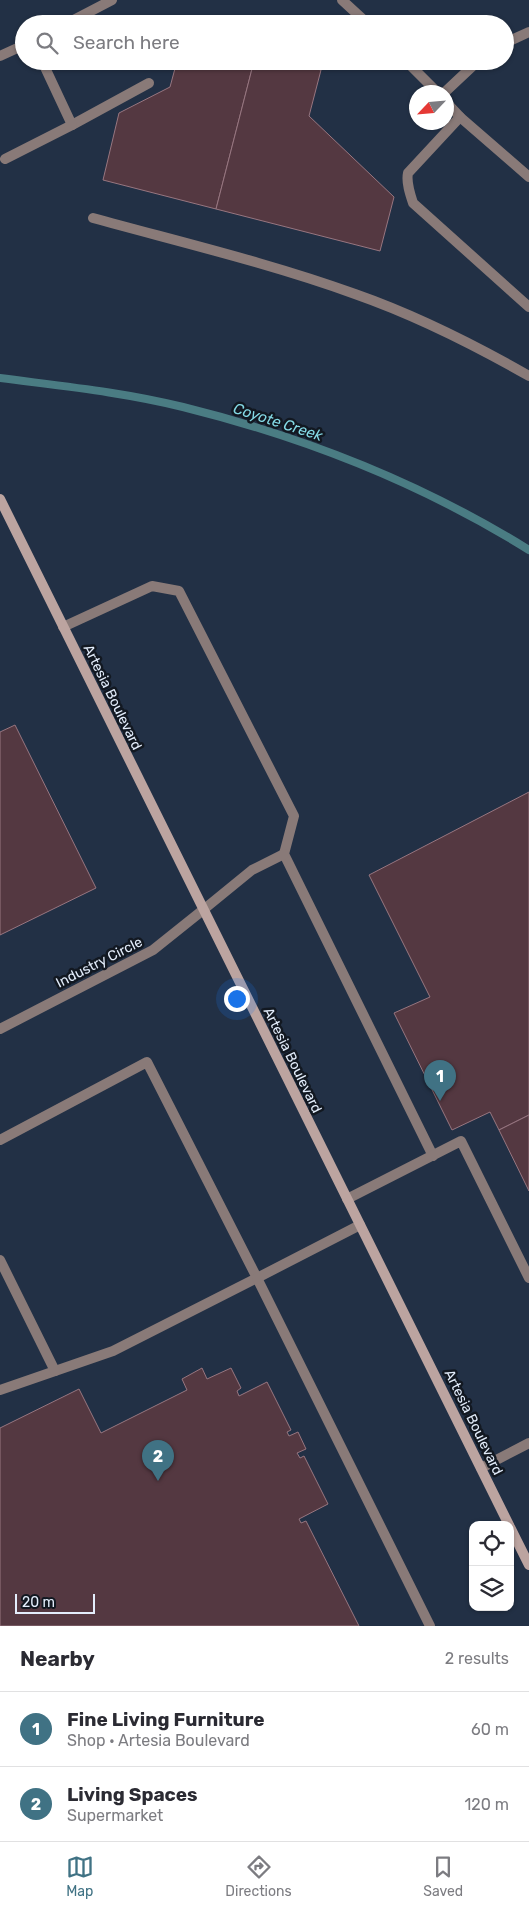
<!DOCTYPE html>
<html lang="en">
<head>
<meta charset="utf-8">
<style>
  :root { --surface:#fff; --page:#f7f7f7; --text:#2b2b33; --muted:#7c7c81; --line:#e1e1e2; --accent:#407284 }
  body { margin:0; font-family:Rubik,sans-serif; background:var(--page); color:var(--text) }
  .controls { position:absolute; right:15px; bottom:15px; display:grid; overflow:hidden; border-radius:10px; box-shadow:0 1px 4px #0004 }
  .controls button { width:45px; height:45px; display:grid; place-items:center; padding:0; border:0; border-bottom:1px solid var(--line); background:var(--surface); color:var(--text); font:25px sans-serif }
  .compass { position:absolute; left:409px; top:85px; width:45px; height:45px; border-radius:50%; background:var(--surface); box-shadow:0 1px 4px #0004; rotate:244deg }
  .scale { position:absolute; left:15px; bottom:12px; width:80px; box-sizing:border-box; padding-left:5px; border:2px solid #e3edfb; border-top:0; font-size:14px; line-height:18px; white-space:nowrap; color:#e3edfb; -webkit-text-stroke:4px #121821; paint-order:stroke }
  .you { position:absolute; left:236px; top:998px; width:18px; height:18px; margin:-12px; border:4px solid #fff; border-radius:50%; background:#1a73e8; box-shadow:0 0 0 8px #1a73e833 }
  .badge { display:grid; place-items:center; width:32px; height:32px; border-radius:50%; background:var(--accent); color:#fff; font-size:16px; font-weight:700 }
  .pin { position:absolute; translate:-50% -41px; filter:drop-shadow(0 1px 2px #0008) }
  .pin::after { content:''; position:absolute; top:26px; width:18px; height:15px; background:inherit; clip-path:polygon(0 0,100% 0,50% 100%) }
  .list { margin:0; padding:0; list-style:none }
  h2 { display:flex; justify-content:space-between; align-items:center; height:65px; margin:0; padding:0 20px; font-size:21px }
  h2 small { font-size:16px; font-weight:400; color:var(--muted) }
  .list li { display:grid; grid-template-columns:32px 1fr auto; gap:15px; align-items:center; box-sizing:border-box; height:75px; padding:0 20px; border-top:1px solid var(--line) }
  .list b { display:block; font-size:19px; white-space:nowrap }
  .list p { margin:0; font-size:16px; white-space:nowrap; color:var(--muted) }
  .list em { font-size:16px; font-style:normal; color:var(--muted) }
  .icon { flex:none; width:28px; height:28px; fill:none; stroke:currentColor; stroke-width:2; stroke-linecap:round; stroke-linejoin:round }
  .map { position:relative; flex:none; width:529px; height:1626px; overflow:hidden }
  .search { position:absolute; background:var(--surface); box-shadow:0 1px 4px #0004; left:15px; right:15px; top:15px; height:55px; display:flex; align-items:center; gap:12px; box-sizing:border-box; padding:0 18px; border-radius:28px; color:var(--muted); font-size:19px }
  .sheet { height:215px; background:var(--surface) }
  nav { display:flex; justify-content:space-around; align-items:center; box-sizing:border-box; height:70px; border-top:1px solid var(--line); background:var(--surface); font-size:14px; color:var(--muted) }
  nav a { display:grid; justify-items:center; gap:2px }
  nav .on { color:var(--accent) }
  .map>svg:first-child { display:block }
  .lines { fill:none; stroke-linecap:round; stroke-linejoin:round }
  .stream { stroke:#4a7c83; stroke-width:8 }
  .building { fill:#543841; stroke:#977680 }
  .service { stroke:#897a78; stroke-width:10 }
  .minor { stroke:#897a78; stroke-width:10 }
  .tertiary { stroke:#897a78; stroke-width:10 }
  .secondary { stroke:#bca4a0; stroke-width:10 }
  .labels { text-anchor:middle; stroke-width:5; stroke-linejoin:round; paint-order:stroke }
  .street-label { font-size:14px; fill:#e3edfb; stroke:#121821 }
  .water-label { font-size:15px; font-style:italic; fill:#84d9e5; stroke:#121821 }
</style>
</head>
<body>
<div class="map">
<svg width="529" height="1626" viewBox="0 0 529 1626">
  <rect width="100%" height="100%" fill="#223045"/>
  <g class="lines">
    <!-- stream -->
    <path class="stream" d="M0,378C61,386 123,392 183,407C304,437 423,484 529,550"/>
  </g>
  <!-- building -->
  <g class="building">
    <polygon points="177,61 238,61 253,65 216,209 103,180 119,113 170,87"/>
    <polygon points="254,61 286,61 321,70 309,116 394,197 380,251 216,209"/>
    <polygon points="15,725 96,888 0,935 0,732"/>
    <polygon points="529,792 529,1115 499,1130 490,1112 452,1130 394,1013 430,997 369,875"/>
    <polygon points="529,1115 529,1191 499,1130"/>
    <polygon points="202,1368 207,1379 231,1368 241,1388 237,1391 239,1396 267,1382 291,1430 287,1432 289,1436 298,1432 306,1449 297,1453 300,1458 304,1456 328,1504 299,1519 301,1523 306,1521 359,1626 0,1626 0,1428 79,1389 101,1433 187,1390 182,1379"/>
  </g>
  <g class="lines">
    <!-- service -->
    <g class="service">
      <polyline points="505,43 529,32"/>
      <polyline points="445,92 478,61"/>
      <path d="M460,117L408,173C406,182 410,194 413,203L529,307"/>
      <polyline points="72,125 149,83"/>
      <polyline points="5,159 72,125 42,61"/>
      <path d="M93,218C180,242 269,263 355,294C415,315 473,344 529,376"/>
      <polyline points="63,627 152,586 179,591 294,816 284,854 433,1156"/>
      <polyline points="203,910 252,870 284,854"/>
      <polyline points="0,1140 147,1062 257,1278 113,1351 0,1390"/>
      <polyline points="347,1199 461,1141 529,1278"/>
      <polyline points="360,1225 257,1278 430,1626"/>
      <polyline points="0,1260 55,1371"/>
      <polyline points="481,1468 529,1443"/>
    </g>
    <!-- minor -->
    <polyline class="minor" points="0,1029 153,950 203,910"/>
    <!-- tertiary -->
    <g class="tertiary">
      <polyline points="342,0 368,24"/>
      <polyline points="66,24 112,0"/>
      <polyline points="0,56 24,45"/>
      <polyline points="406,61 437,92"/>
      <polyline points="446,102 460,117 529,177"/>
    </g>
    <!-- secondary -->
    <g class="secondary">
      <polyline points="0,499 509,1525"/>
      <polyline points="510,1527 529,1565"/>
    </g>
  </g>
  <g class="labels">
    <!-- street labels -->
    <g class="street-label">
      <text transform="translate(113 697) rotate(64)" y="5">Artesia Boulevard</text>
      <text transform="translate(99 962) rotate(-27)" y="5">Industry Circle</text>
      <text transform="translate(293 1060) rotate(64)" y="5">Artesia Boulevard</text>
      <text transform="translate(474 1422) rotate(64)" y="5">Artesia Boulevard</text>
    </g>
    <!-- water labels -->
    <g class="water-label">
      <text transform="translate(278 422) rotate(18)" y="5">Coyote Creek</text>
    </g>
  </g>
</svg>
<div class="controls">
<button><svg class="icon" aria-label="locate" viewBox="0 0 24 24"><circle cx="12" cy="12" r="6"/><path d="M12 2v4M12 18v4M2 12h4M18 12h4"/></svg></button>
<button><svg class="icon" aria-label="layers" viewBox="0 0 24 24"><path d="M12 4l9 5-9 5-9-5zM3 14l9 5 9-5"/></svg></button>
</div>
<svg class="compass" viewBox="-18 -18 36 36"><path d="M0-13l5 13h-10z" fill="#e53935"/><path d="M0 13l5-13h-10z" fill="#7c7c81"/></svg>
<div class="scale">20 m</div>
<div class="you"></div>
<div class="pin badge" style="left:440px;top:1101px">1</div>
<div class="pin badge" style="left:158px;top:1481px">2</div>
<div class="search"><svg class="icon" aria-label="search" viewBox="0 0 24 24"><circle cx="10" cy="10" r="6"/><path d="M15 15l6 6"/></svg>Search here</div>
</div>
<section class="sheet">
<h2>Nearby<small>2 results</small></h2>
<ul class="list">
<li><span class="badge">1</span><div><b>Fine Living Furniture</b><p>Shop · Artesia Boulevard</p></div><em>60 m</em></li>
<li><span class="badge">2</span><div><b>Living Spaces</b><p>Supermarket</p></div><em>120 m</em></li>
</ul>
</section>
<nav>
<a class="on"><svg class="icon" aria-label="map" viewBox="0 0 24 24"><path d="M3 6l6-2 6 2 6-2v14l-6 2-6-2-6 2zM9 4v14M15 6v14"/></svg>Map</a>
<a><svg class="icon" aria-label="directions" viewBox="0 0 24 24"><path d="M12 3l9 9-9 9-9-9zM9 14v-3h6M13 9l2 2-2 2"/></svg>Directions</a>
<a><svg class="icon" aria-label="saved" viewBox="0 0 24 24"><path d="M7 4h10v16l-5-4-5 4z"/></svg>Saved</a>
</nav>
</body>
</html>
